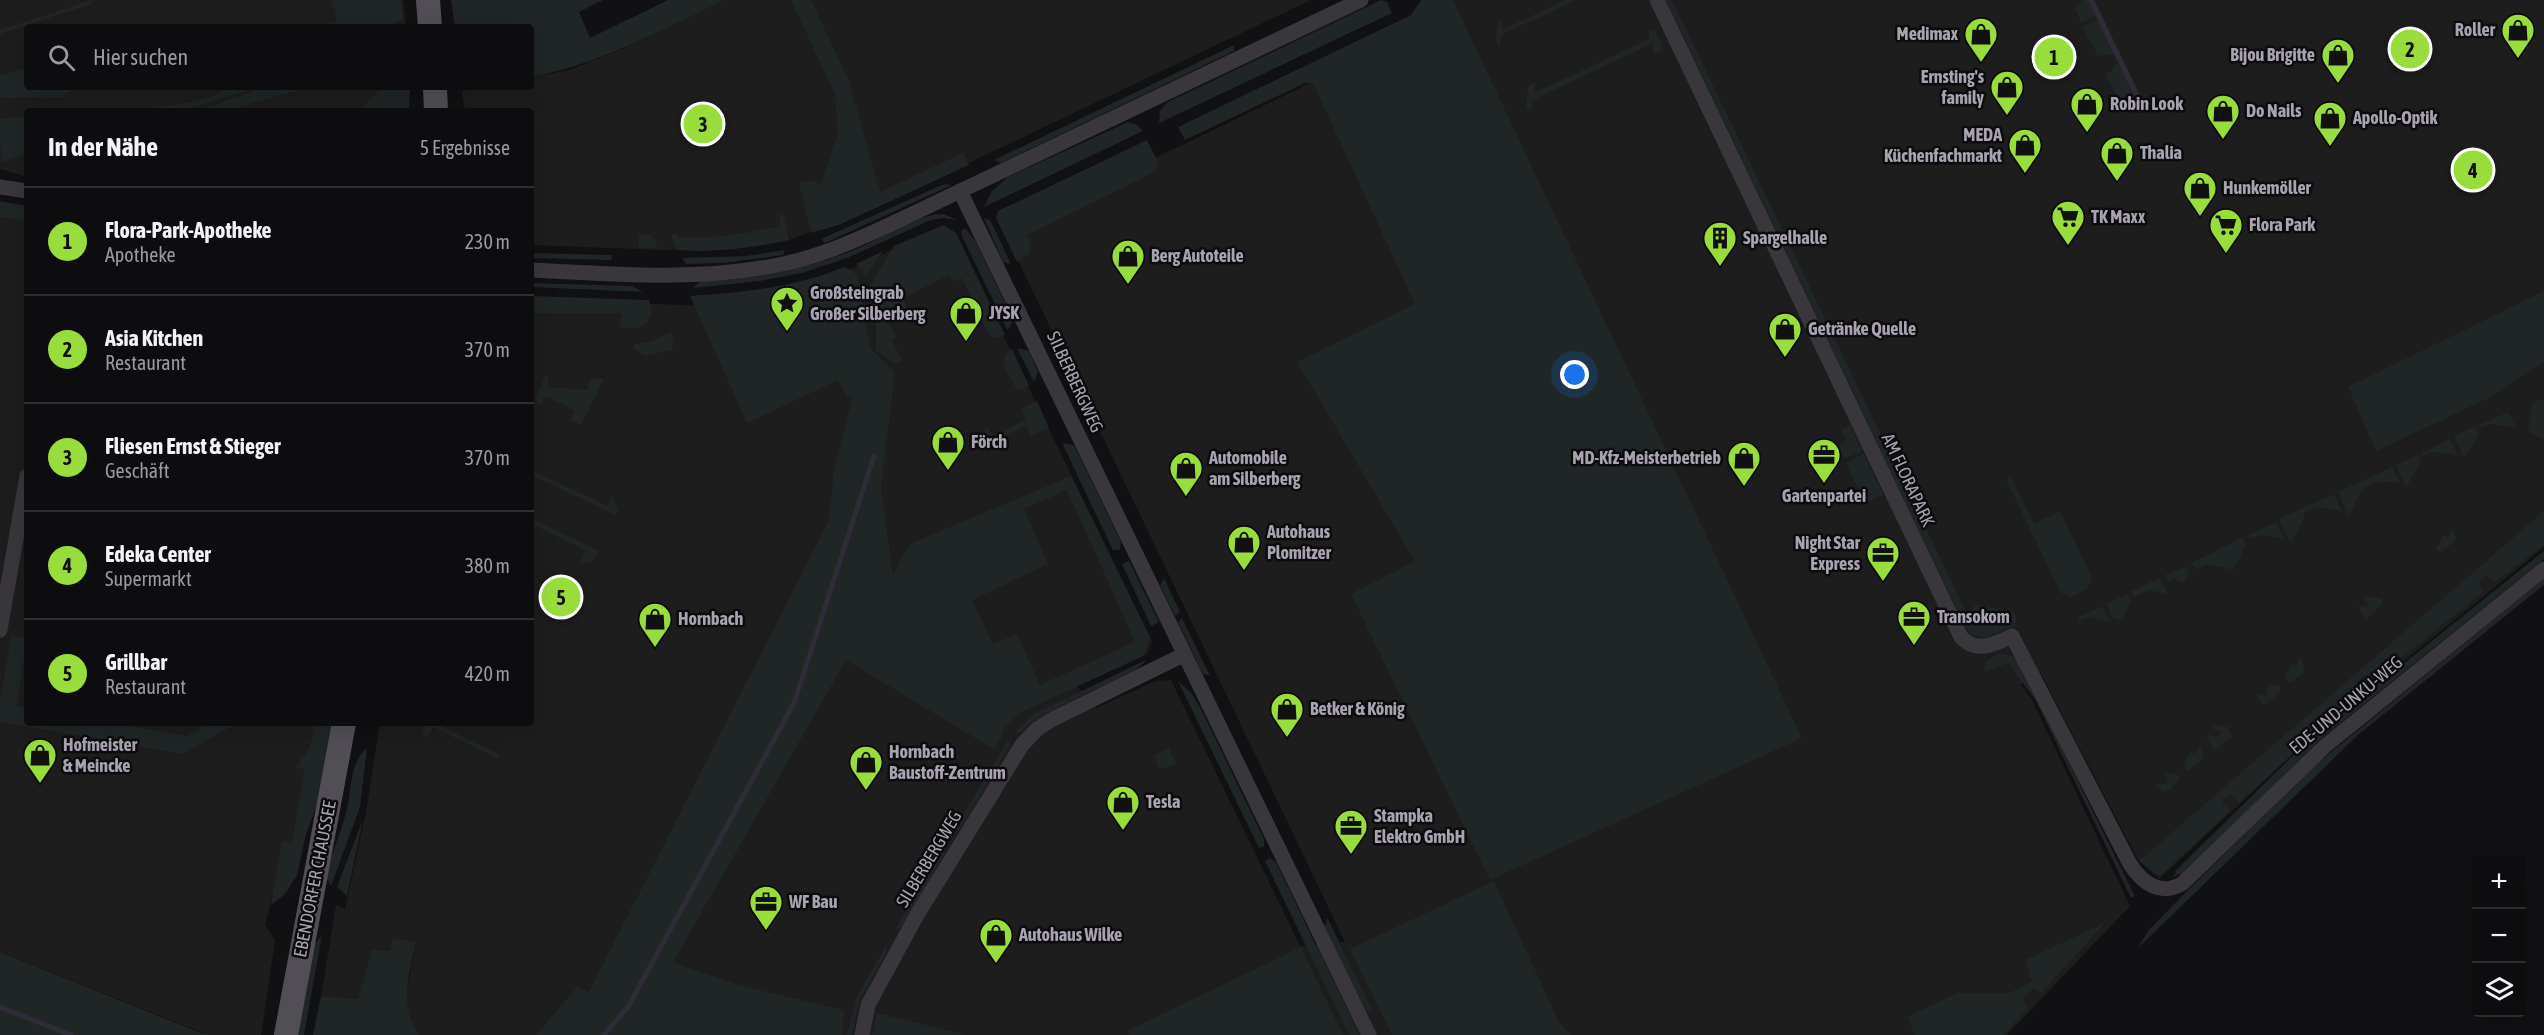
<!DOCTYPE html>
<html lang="de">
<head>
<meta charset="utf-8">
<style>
  :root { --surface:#0d0c0e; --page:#1b1a1c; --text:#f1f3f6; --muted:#9a9b9e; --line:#2d2c2e; --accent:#99dd3d }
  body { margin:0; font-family:"Asap Condensed",sans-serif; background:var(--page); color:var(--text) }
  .controls { position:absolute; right:18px; bottom:18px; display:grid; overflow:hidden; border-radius:6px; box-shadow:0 6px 24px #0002 }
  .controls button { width:54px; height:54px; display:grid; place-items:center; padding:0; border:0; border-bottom:2px solid var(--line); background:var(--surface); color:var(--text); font:30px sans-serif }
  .you { position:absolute; left:1575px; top:375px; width:21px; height:21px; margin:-15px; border:4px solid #fff; border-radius:50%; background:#1a73e8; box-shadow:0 0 0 9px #1a73e833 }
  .badge { display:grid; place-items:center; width:39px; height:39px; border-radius:50%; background:var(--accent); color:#111; font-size:20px; font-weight:700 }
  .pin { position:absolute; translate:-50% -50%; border:3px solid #fff; box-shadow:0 2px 6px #0006 }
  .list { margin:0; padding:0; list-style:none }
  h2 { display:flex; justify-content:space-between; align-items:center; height:78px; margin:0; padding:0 24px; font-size:26px }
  h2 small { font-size:20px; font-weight:400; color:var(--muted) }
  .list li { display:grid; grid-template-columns:39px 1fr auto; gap:18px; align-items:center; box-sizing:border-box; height:108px; padding:0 24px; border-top:2px solid var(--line) }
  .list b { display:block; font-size:22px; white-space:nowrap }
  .list p { margin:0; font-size:20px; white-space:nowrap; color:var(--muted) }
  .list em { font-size:20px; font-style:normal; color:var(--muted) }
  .icon { flex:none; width:33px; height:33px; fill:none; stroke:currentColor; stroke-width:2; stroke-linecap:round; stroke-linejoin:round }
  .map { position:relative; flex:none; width:2544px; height:1035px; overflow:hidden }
  .search { position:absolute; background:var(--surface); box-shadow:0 6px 24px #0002; left:24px; top:24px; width:510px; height:66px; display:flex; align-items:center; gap:15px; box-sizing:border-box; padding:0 21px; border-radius:6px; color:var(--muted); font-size:22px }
  .panel { position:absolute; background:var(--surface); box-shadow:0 6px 24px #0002; left:24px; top:108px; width:510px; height:618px; border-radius:6px }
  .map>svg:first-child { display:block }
  .built { fill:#1e1d1e }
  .green { fill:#1f2625; fill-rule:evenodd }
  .water { fill:#2f2b39 }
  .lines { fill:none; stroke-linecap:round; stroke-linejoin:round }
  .stream { stroke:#2f2b39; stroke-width:5 }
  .minor { stroke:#39373b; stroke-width:15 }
  .primary { stroke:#524e55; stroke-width:24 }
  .labels { text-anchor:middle; stroke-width:5; stroke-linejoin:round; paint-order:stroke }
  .poi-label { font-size:18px; font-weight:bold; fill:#a9a3b1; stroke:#0c0b0d; text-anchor:start }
  .street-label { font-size:18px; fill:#a9a3b1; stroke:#0c0b0d }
</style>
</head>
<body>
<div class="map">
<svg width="2544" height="1035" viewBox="0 0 2544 1035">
  <rect width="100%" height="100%" fill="#111012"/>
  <!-- built -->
  <g class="built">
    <polygon points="0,0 403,0 406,27 27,27 27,87 409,87 407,111 27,111 27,177 0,169"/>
    <polygon points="725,0 1311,0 895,198 792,239 738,248 663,250 531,245 531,111 465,111 462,91 481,87 531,87 531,77 569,70 627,47"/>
    <polygon points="1425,0 2544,0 2544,547 2317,732 2159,879 2138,860 2040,672 2021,685 2032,700 2130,906 2007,1035 419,1035 412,1024 405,999 416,942 393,938 390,951 372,951 358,1000 321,996 336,905 345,909 366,812 380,723 531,723 531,299 703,306 730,327 935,229 953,232 1152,641 1147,654 1077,686 1096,708 1155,681 1171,680 1300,946 1345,942 1004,231 1397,41"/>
    <polygon points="0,205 27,208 27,723 317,723 295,845 278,874 265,925 275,940 261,1035 208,1035 0,952"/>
  </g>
  <!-- green -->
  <g class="green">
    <polygon points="91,0 92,4 0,34 0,30"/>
    <polygon points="331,0 400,0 403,19 386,27 327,27 326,24 337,21"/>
    <path d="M451,0H603L579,12L590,38L668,0H725C662,30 600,64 531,77V27H455Z"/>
    <polygon points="791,0 811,0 849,81 880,192 963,153 969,165 841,224 811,233 799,183 811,180 821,184 838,133 835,94"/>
    <polygon points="1381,0 1387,2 1392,13 1159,123 1160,110 1168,102"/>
    <polygon points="1421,0 1453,0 1802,738 1490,880 1351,594 1415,561 1297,362 1415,304 1313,83 1305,83 1185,140 1178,127 1411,15"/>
    <polygon points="1565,0 1576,0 1501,35 1500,47 1496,42 1497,23 1502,19 1502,30"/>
    <polygon points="1666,0 1672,0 1968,616 1975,605 2013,612 2016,616 2016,625 1984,638 1971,634 1964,625"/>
    <polygon points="2083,0 2088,0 2095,16 2081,23 2075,8"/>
    <polygon points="2098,20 2114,54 2098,56 2083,27"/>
    <polygon points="1649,30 1655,31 1663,45 1661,51 1653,54 1653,43 1533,100 1531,111 1526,107 1528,86 1535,83 1534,93 1649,39"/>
    <polygon points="1234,45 1234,51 1001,163 994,160"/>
    <polygon points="2115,63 2119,65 2136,100 2133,102 2136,108 2125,113 2105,74 2112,71"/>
    <polygon points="27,67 27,87 78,87 62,97 0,98 0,76"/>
    <path d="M229,87H256L183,111H117C150,107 201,106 229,87Z"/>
    <polygon points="265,87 310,87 224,111 197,111"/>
    <polygon points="382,87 410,87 409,111 359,111"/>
    <polygon points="27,116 27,155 1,162 0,119"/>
    <polygon points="1128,122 1138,125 1143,131 984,207 992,191 1008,177"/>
    <polygon points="1147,140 1158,162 1155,172 1027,235 1031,244 1030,254 1017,262 996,218 998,211"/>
    <polygon points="944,184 952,185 825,243 821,239"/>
    <polygon points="0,201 27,206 27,217 19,220 0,217"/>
    <path d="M779,213L785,217L789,240C751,248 716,253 677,250L671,235L677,233L678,237C713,239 746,234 780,226Z"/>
    <path d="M944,214L957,220L943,218L931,220L847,258L802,273L760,281L693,288L700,281C753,280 804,270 854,250C882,239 914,214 944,214Z"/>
    <polygon points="984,218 990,220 1011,264 1003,262"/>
    <polygon points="944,225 956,233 1005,335 995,338 988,333 962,278 952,282 949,275 903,298 907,308 887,318 896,337 892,340 902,361 895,364 876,350 876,323 870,285 894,246"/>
    <polygon points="965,228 976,242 1013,320 1009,329 1007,329 961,234 962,230"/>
    <polygon points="638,234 652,235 658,248 639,248"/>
    <polygon points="785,250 783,255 725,263 686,264 682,258 746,256"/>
    <polygon points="883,251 865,278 863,271 856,264"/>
    <polygon points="531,253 612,255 611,260 531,258"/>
    <path d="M844,267L853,271L858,278L870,348L895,372L881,489L893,574L910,544L1071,476L1150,637L1143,656L1020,713L1005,727L995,750L846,660L673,962L738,985L844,1010L842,1035H536L577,987L589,992L829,520L834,469L853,397L846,396L838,380L747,423L690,296C742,292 795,288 844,267ZM1067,490L1135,642L1040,685L1017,634L993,644L972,600L1048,564L1024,509Z"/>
    <polygon points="531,283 632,286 643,292 531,287"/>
    <polygon points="2544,291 2544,362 2491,397 2376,451 2348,387"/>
    <polygon points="531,296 649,300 652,312 647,324 633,329 620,327 621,313 531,313"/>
    <polygon points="671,332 674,342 672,350 645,356 633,348 634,344 651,342"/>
    <polygon points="1017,348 1029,351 1038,372 1034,382"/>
    <polygon points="1012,349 1029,386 1021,390 1015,387 1003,364 1005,355"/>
    <polygon points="545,375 548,375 549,387 588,390 589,379 604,379 581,425 571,420 575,411 546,396 541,405 537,404 536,399"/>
    <polygon points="2544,399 2544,440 2528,431 2532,402"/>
    <polygon points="1037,401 1049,428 1031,436 1026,426 995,441 1000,452 993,451 984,434 986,426 993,436 1026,420 1021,409"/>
    <polygon points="2508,412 2516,427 2490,424 2481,428 2479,425"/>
    <polygon points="1850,425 1862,451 1845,459 1839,447 1846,440 1841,429"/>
    <polygon points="2475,426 2479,434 2464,458 2454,436"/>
    <polygon points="2450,439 2458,455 2432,452 2423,456 2421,453"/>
    <polygon points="1062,443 1074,445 1121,542 1120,550 1113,550"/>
    <polygon points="1864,454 1883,494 1865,503 1846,463"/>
    <polygon points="2418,455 2421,461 2406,488 2396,465"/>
    <path d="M2392,467L2400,483C2366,479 2363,487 2349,516L2338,492Z"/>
    <polygon points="531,470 607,506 613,495 618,511 616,515 531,475"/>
    <polygon points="2011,477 2034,524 2060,511 2092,577 2088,588 2072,597 2061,593 2006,480"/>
    <polygon points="2334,494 2342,511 2317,507 2303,513 2305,517 2291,543 2279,519"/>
    <polygon points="2544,511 2544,545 2494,583 2487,575 2478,583 2484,591 2371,683 2363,676 2357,682 2363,689 2239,803 2230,794 2222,802 2230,811 2160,876 2139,861"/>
    <path d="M531,518L599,551C595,559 591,565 581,562L586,550L531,524Z"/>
    <polygon points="2276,522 2284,539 2260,535 2250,539 2248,535"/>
    <polygon points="2453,528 2456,540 2443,551 2438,551 2436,548 2443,535 2448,537"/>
    <polygon points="2243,537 2246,545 2233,570 2208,564 2195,570 2192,563"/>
    <polygon points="2544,551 2544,559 2317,742 2188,871 2171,878 2176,873 2175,871 2311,738"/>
    <polygon points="1129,561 1159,622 1151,626 1122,564"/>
    <polygon points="2186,566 2189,573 2183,583 2175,579 2168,582 2165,575"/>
    <polygon points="1164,578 1180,612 1175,616 1160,585"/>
    <polygon points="2160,578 2168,594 2149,590 2134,597 2131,591"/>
    <polygon points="2544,578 2544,585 2358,735 2137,949 2149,930 2181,897 2314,766"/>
    <polygon points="2127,594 2131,601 2122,621 2113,618 2106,604"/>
    <polygon points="2364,596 2381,599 2382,604 2366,619 2357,606 2367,607 2368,602 2364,601"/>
    <polygon points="2102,606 2110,622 2088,617 2079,621 2077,618"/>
    <polygon points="1182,618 1210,676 1203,674 1178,622"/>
    <polygon points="11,635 27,638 17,706 27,708 27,723 113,723 187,736 209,723 237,723 184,754 0,722 0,702"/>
    <polygon points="2000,653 2015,657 2021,667 2135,896 2131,898 2035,699 2008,663 1984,673 1986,661"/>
    <polygon points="2300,657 2305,671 2293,681 2288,682 2285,677 2291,664 2295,666"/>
    <path d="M1146,660C1137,678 1043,705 1020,733L1015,732L1034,714Z"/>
    <polygon points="1178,681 1192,694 1201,709 1264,839 1264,846 1259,848"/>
    <polygon points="2269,684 2279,686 2281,692 2263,706 2256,694 2266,696"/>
    <polygon points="315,723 334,723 318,802 306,834 297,875 285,894 271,905 282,841 292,843 305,769 296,768 310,747"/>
    <polygon points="424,723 435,723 500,755 498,759 433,727 428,737 422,734"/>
    <polygon points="2214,725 2228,727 2232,736 2215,751 2205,735 2219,737 2220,731 2213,730"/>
    <polygon points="1008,740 1010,745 959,831 951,835"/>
    <polygon points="2200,746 2204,758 2188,771 2183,765 2190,752 2195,754"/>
    <path d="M367,748L360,807L331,886L326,877C331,854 341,833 347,809C352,789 349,763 367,748Z"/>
    <polygon points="1169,748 1176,763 1164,769 1158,767 1154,755"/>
    <polygon points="2165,773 2179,775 2180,779 2168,791 2163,792 2156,783 2167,784"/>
    <polygon points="363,819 347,896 337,887"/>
    <polygon points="944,848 944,855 901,928 895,930"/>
    <polygon points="1270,858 1276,862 1359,1035 1349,1035 1265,861"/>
    <polygon points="1494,881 1559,1022 1571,1035 1392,1035 1350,949"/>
    <polygon points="1327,917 1373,1012 1365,1009 1325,927"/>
    <polygon points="2105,923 2041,993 2034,988 2023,999 2028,1008 2003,1035 1915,1035 1907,1017 1957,993 2010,993 2032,981 2025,960"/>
    <polygon points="322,935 304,1035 296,1035 313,946"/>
    <path d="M393,938L416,942C409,978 398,1001 419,1035H313L321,996L358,999L372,950L390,951Z"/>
    <polygon points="886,946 887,952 859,1001 852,1035 847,1035 856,998"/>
    <polygon points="1301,947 1343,1035 1129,1035 1127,1031"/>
    <polygon points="0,952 196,1031 208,1035 0,1035"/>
    <polygon points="877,1013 967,1035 872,1035"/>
  </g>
  <!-- water -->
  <polygon class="water" points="2088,0 2094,0 2145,106 2137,110 2133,102 2136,100"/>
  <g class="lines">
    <!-- stream -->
    <g class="stream">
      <polyline points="0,1007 71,1035"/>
      <polyline points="604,1035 628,1007 794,703 874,456"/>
    </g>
    <!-- minor -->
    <g class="minor">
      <path d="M1657,0L1961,637C1976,654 1995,644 2012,636L2130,864C2142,883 2161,897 2183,883L2325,746L2544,569"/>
      <polyline points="0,187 27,191"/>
      <polyline points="960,191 1369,1035"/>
      <path d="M531,270C611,274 694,281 773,266C814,259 852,242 889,225L1361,0"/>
      <polyline points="0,630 27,476"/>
      <polyline points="862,1035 868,1005 917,915 1022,745 1037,729 1053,719 1183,655"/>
    </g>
    <!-- primary -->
    <g class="primary">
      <polyline points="428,0 430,27"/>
      <polyline points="435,87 436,111"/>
      <polyline points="286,1035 344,723"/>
    </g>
  </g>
  <!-- icons -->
  <defs>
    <symbol id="shop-pin" viewBox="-11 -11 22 30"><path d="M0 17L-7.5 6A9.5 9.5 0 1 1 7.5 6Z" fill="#99dd3d" stroke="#0c0b0d"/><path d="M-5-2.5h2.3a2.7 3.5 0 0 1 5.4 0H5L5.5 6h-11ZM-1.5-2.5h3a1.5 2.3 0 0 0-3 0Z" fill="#111"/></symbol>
    <symbol id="supermarket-pin" viewBox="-11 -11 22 30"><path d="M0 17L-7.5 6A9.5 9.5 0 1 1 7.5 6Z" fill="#99dd3d" stroke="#0c0b0d"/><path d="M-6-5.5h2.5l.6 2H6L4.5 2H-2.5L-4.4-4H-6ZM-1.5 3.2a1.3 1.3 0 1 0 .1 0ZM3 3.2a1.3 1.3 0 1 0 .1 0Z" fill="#111"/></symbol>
    <symbol id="building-pin" viewBox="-11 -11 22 30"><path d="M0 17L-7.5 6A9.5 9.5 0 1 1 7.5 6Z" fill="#99dd3d" stroke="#0c0b0d"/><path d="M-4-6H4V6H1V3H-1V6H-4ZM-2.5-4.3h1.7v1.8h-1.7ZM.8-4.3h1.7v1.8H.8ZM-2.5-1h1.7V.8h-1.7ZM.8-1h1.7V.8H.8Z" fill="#111"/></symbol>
    <symbol id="sight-pin" viewBox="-11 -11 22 30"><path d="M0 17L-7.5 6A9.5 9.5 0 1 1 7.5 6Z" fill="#99dd3d" stroke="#0c0b0d"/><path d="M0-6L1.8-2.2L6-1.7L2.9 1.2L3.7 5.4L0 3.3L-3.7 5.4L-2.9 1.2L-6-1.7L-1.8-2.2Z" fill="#111"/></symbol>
    <symbol id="office-pin" viewBox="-11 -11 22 30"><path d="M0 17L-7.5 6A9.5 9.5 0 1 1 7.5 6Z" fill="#99dd3d" stroke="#0c0b0d"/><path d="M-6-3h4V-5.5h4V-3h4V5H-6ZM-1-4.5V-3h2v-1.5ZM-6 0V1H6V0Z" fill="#111"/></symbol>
  </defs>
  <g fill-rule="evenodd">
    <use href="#shop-pin" x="2499" y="11" width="38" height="52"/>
    <use href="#shop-pin" x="1962" y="15" width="38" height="52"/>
    <use href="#shop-pin" x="2319" y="36" width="38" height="52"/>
    <use href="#shop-pin" x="1988" y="68" width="38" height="52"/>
    <use href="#shop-pin" x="2068" y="85" width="38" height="52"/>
    <use href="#shop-pin" x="2204" y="92" width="38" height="52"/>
    <use href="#shop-pin" x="2311" y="99" width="38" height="52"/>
    <use href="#shop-pin" x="2006" y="126" width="38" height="52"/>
    <use href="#shop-pin" x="2098" y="134" width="38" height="52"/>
    <use href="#shop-pin" x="2181" y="169" width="38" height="52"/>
    <use href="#supermarket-pin" x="2049" y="198" width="38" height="52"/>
    <use href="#supermarket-pin" x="2207" y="206" width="38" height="52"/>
    <use href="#building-pin" x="1701" y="219" width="38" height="52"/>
    <use href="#shop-pin" x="1109" y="237" width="38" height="52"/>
    <use href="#sight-pin" x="768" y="284" width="38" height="52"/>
    <use href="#shop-pin" x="947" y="294" width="38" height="52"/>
    <use href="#shop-pin" x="1766" y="310" width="38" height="52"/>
    <use href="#shop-pin" x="929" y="423" width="38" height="52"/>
    <use href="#office-pin" x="1805" y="436" width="38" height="52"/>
    <use href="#shop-pin" x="1725" y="439" width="38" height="52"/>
    <use href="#shop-pin" x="1167" y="449" width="38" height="52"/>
    <use href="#shop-pin" x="1225" y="523" width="38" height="52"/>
    <use href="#office-pin" x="1864" y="534" width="38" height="52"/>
    <use href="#office-pin" x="1895" y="598" width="38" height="52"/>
    <use href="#shop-pin" x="636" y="600" width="38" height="52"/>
    <use href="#shop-pin" x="1268" y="690" width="38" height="52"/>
    <use href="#shop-pin" x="21" y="736" width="38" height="52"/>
    <use href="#shop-pin" x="847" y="743" width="38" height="52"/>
    <use href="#shop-pin" x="1104" y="783" width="38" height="52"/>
    <use href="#office-pin" x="1332" y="807" width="38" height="52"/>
    <use href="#office-pin" x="747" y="883" width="38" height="52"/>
    <use href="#shop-pin" x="977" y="916" width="38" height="52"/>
  </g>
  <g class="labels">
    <!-- poi labels -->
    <g class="poi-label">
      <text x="2495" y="36" text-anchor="end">Roller</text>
      <text x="1958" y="40" text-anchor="end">Medimax</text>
      <text x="2315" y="61" text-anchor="end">Bijou Brigitte</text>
      <text x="1984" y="83" text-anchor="end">Ernsting's<tspan x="1984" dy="21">family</tspan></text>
      <text x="2110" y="110">Robin Look</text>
      <text x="2246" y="117">Do Nails</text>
      <text x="2353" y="124">Apollo-Optik</text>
      <text x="2002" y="141" text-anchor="end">MEDA<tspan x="2002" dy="21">Küchenfachmarkt</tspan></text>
      <text x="2140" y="159">Thalia</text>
      <text x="2223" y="194">Hunkemöller</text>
      <text x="2091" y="223">TK Maxx</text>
      <text x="2249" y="231">Flora Park</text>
      <text x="1743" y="244">Spargelhalle</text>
      <text x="1151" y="262">Berg Autoteile</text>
      <text x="810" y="299">Großsteingrab<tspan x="810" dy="21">Großer Silberberg</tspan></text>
      <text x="989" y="319">JYSK</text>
      <text x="1808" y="335">Getränke Quelle</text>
      <text x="971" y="448">Förch</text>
      <text x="1209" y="464">Automobile<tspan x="1209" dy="21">am Silberberg</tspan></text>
      <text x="1721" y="464" text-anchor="end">MD-Kfz-Meisterbetrieb</text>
      <text x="1824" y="502" text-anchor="middle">Gartenpartei</text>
      <text x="1267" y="538">Autohaus<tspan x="1267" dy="21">Plomitzer</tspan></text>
      <text x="1860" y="549" text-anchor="end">Night Star<tspan x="1860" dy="21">Express</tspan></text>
      <text x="1937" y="623">Transokom</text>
      <text x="678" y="625">Hornbach</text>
      <text x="1310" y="715">Betker &amp; König</text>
      <text x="63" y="751">Hofmeister<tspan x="63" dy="21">&amp; Meincke</tspan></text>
      <text x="889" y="758">Hornbach<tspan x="889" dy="21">Baustoff-Zentrum</tspan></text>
      <text x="1146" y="808">Tesla</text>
      <text x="1374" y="822">Stampka<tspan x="1374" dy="21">Elektro GmbH</tspan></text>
      <text x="789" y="908">WF Bau</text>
      <text x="1019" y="941">Autohaus Wilke</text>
    </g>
    <!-- street labels -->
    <g class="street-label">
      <text transform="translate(1075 382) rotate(65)" y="6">SILBERBERGWEG</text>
      <text transform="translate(1908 480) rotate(65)" y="6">AM FLORAPARK</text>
      <text transform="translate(2346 705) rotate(-40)" y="6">EDE-UND-UNKU-WEG</text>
      <text transform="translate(929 859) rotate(-59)" y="6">SILBERBERGWEG</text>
      <text transform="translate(315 879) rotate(-79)" y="6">EBENDORFER CHAUSSEE</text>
    </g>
  </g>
</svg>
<div class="controls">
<button>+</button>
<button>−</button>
<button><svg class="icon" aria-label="layers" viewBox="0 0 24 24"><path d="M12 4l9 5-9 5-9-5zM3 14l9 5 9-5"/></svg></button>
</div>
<div class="you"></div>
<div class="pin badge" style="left:2054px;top:57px">1</div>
<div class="pin badge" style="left:2410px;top:49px">2</div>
<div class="pin badge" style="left:703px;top:124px">3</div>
<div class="pin badge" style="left:2473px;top:170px">4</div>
<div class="pin badge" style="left:561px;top:597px">5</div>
<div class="search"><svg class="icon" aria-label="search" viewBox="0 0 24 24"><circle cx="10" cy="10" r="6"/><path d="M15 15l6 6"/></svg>Hier suchen</div>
<section class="panel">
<h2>In der Nähe<small>5 Ergebnisse</small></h2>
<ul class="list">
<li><span class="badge">1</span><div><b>Flora-Park-Apotheke</b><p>Apotheke</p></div><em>230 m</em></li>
<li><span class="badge">2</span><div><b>Asia Kitchen</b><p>Restaurant</p></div><em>370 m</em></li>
<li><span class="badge">3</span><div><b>Fliesen Ernst &amp; Stieger</b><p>Geschäft</p></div><em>370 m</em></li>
<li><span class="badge">4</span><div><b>Edeka Center</b><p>Supermarkt</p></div><em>380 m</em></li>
<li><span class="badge">5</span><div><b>Grillbar</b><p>Restaurant</p></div><em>420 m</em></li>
</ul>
</section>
</div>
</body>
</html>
